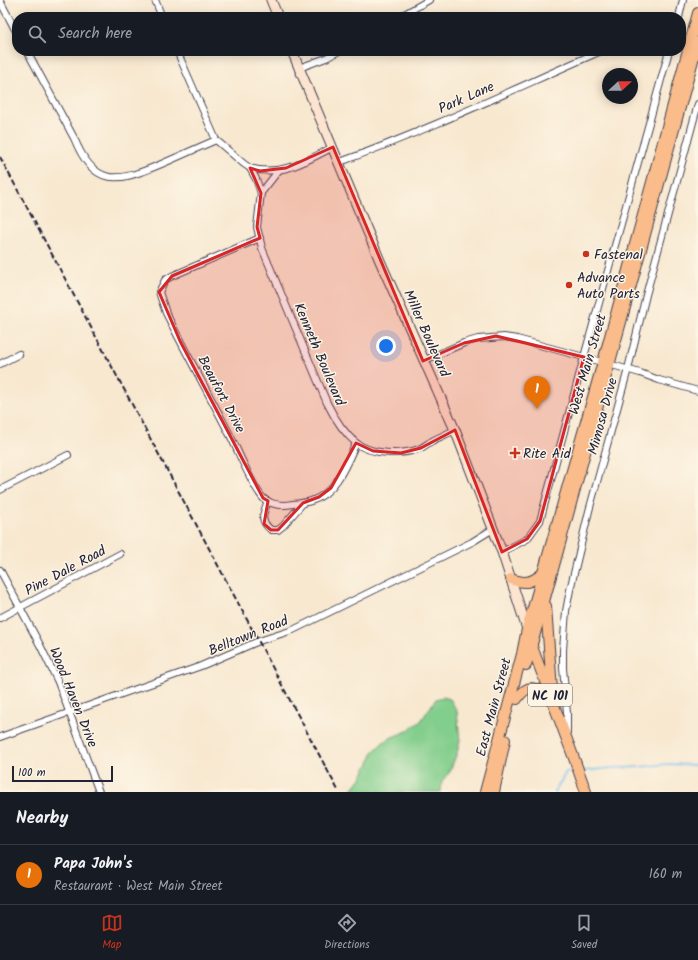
<!DOCTYPE html>
<html lang="en">
<head>
<meta charset="utf-8">
<style>
  :root { --surface:#171b24; --page:#20242c; --text:#f1f3f6; --muted:#9ea1a6; --line:#363941; --accent:#c8321e }
  body { margin:0; font-family:Kalam,sans-serif; background:var(--page); color:var(--text) }
  .compass { position:absolute; left:602px; top:68px; width:36px; height:36px; border-radius:50%; background:var(--surface); box-shadow:0 2px 10px #0003; rotate:68deg }
  .scale { position:absolute; left:12px; bottom:10px; width:101px; box-sizing:border-box; padding-left:4px; border:2px solid #22223b; border-top:0; font-size:11px; line-height:14px; white-space:nowrap; color:#22223b; -webkit-text-stroke:3px #fcf5e5; paint-order:stroke }
  .you { position:absolute; left:386px; top:346px; width:14px; height:14px; margin:-10px; border:3px solid #fff; border-radius:50%; background:#1a73e8; box-shadow:0 0 0 6px #1a73e833 }
  .badge { display:grid; place-items:center; width:26px; height:26px; border-radius:50%; background:var(--accent); color:#fff; font-size:13px; font-weight:700 }
  .pin { position:absolute; translate:-50% -33px; filter:drop-shadow(0 1px 2px #0008) }
  .pin::after { content:''; position:absolute; top:21px; width:14px; height:12px; background:inherit; clip-path:polygon(0 0,100% 0,50% 100%) }
  .list { margin:0; padding:0; list-style:none }
  h2 { display:flex; justify-content:space-between; align-items:center; height:52px; margin:0; padding:0 16px; font-size:17px }
  h2 small { font-size:13px; font-weight:400; color:var(--muted) }
  .list li { display:grid; grid-template-columns:26px 1fr auto; gap:12px; align-items:center; box-sizing:border-box; height:60px; padding:0 16px; border-top:1px solid var(--line) }
  .list b { display:block; font-size:15px; white-space:nowrap }
  .list p { margin:0; font-size:13px; white-space:nowrap; color:var(--muted) }
  .list em { font-size:13px; font-style:normal; color:var(--muted) }
  .icon { flex:none; width:22px; height:22px; fill:none; stroke:currentColor; stroke-width:2; stroke-linecap:round; stroke-linejoin:round }
  .map { position:relative; flex:none; width:698px; height:792px; overflow:hidden }
  .search { position:absolute; background:var(--surface); box-shadow:0 2px 10px #0003; left:12px; right:12px; top:12px; height:44px; display:flex; align-items:center; gap:10px; box-sizing:border-box; padding:0 14px; border-radius:16px; color:var(--muted); font-size:15px }
  .sheet { height:112px; background:var(--surface) }
  nav { display:flex; justify-content:space-around; align-items:center; box-sizing:border-box; height:56px; border-top:1px solid var(--line); background:var(--surface); font-size:11px; color:var(--muted) }
  nav a { display:grid; justify-items:center; gap:2px }
  nav .on { color:var(--accent) }
  .map>svg:first-child { display:block }
  .green { fill:#82ce8c; stroke:#527864 }
  .lines { fill:none; stroke-linecap:round; stroke-linejoin:round }
  .stream { stroke:#73bdec; stroke-width:2 }
  .street-casing { stroke:#424051; stroke-width:8 }
  .secondary-casing { stroke:#424051; stroke-width:11 }
  .primary-casing { stroke:#424051; stroke-width:12 }
  .street { stroke:#fff; stroke-width:6 }
  .secondary { stroke:#fde4d0; stroke-width:9 }
  .primary { stroke:#f9bc8a; stroke-width:10 }
  .rail { stroke:#22223b; stroke-width:2; stroke-dasharray:6 3; stroke-linecap:butt }
  .marked { fill:#d62828; fill-opacity:0.2; stroke:#d62828; stroke-width:3; stroke-linejoin:round }
  .poi-dot { fill:#c8321e; stroke:#fcf5e5; stroke-width:1.5 }
  .labels { text-anchor:middle; stroke-width:3; stroke-linejoin:round; paint-order:stroke }
  .shield { fill:#fcf5e5; stroke:#63616e; stroke-width:1 }
  .shield-label { font-size:13px; font-weight:bold; fill:#22223b }
  .street-label { font-size:14px; fill:#22223b; stroke:#fcf5e5 }
  .poi-label { font-size:14px; fill:#22223b; stroke:#fcf5e5; text-anchor:start }
</style>
</head>
<body>
<div class="map">
<svg width="698" height="792" viewBox="0 0 698 792">
  <rect width="100%" height="100%" fill="#fcf5e5"/>
  <filter id="ink" filterUnits="userSpaceOnUse"><feTurbulence type="fractalNoise" baseFrequency=".025" numOctaves="2"/><feDisplacementMap in="SourceGraphic" scale="8" xChannelSelector="R" yChannelSelector="G"/><feConvolveMatrix kernelMatrix="1 2 1 2 8 2 1 2 1" color-interpolation-filters="sRGB"/></filter>
  <filter id="wash" filterUnits="userSpaceOnUse"><feTurbulence type="fractalNoise" baseFrequency=".012" numOctaves="4" result="noise"/><feDisplacementMap in="SourceGraphic" scale="16" xChannelSelector="R" yChannelSelector="G"/><feGaussianBlur stdDeviation="0.9" result="paint"/><feColorMatrix in="noise" values="0 0 0 0 0 0 0 0 0 0 0 0 0 0 0 0 0 1.4 0 .05"/><feComposite in="paint" operator="in"/></filter>
  <g filter="url(#wash)">
    <rect width="100%" height="100%" fill="#f8e8d0"/>
    <!-- green -->
    <polygon class="green" points="443,697 450,699 457,711 460,740 457,753 449,773 442,781 441,792 350,792 361,778 372,757 372,753 382,743 392,737 405,732 420,722 436,699"/>
    <g class="lines">
      <!-- stream -->
      <g class="stream">
        <polyline points="583,771 612,768 640,767 667,764 698,765"/>
        <polyline points="555,792 566,772 574,771"/>
      </g>
    </g>
  </g>
  <g filter="url(#ink)">
    <g class="lines">
      <defs>
        <g id="street">
          <polyline points="155,0 162,17"/>
          <polyline points="0,1 17,33"/>
          <polyline points="399,17 429,0"/>
          <polyline points="679,17 683,0"/>
          <path d="M27,51L74,138C94,187 116,183 159,165C178,157 197,148 216,140"/>
          <path d="M177,51L216,140L244,164L250,168L256,179L261,193L257,227L262,248L327,403C334,417 344,433 356,443C372,455 401,455 419,449C424,447 428,443 432,441C439,437 447,434 455,430"/>
          <polyline points="299,68 326,58 339,51"/>
          <path d="M340,162C429,130 514,89 601,51"/>
          <path d="M250,168C280,177 307,161 333,147"/>
          <polyline points="261,193 279,170"/>
          <path d="M260,238L172,276L165,280L159,292L166,313C187,355 210,396 231,437C238,451 254,490 264,499C272,505 283,506 293,504C299,503 305,503 311,501C336,493 346,465 356,443"/>
          <polyline points="423,361 464,343 478,339 504,337 517,339 584,357 640,373 659,380 698,391"/>
          <polyline points="0,364 19,354"/>
          <polyline points="0,490 68,455"/>
          <path d="M268,501C263,514 259,520 271,530H278L283,526L303,503"/>
          <polyline points="502,552 527,539 540,521 584,357 669,51"/>
          <polyline points="0,570 40,645 58,682 99,792"/>
          <polyline points="0,618 120,554"/>
          <polyline points="567,731 567,713 563,668 563,650 566,611 570,590 589,511 628,369 646,295 698,104"/>
          <polyline points="0,737 201,666 259,641 293,630 472,542 493,529"/>
        </g>
        <g id="secondary">
          <polyline points="271,0 278,17"/>
          <polyline points="292,51 380,261 455,430 502,552 527,629"/>
        </g>
        <g id="primary">
          <path d="M511,579C525,584 531,583 542,574"/>
          <polyline points="546,606 552,690"/>
          <polyline points="531,644 575,761 586,792"/>
          <polyline points="526,665 545,598 698,42"/>
          <path d="M517,699C527,684 538,685 549,699"/>
          <polyline points="485,792 522,654 527,629 603,362 698,13"/>
          <polyline points="494,792 505,740"/>
        </g>
      </defs>
      <!-- street casing -->
      <use href="#street" class="street-casing"/>
      <!-- secondary casing -->
      <use href="#secondary" class="secondary-casing"/>
      <!-- primary casing -->
      <use href="#primary" class="primary-casing"/>
      <!-- street -->
      <use href="#street" class="street"/>
      <!-- secondary -->
      <use href="#secondary" class="secondary"/>
      <!-- primary -->
      <use href="#primary" class="primary"/>
      <!-- rail -->
      <polyline class="rail" points="0,157 339,792"/>
    </g>
  </g>
  <!-- marked area -->
  <path class="marked" d="M333,147L423,361L464,343L496,336L584,357L540,521L527,539L502,552L455,430L421,448L401,453L373,451L356,443L331,488L319,497L303,503L278,530H271L264,524L268,501L263,498L180,341L159,292L172,276L260,238L257,227L261,193L250,168L260,171L286,168Z"/>
  <!-- markers -->
  <g class="poi-dot">
    <circle cx="586" cy="254" r="4"/>
    <circle cx="569" cy="285" r="4"/>
    <path d="M513 447h4v4h4v4h-4v4h-4v-4h-4v-4h4z"/>
  </g>
  <g class="labels">
    <!-- shield labels -->
    <rect class="shield" x="528" y="684" width="44" height="22" rx="3"/>
    <g class="shield-label">
      <text x="550" y="700">NC 101</text>
    </g>
    <!-- street labels -->
    <g class="street-label">
      <text transform="translate(466 97) rotate(-24)" y="5">Park Lane</text>
      <text transform="translate(427 333) rotate(66)" y="5">Miller Boulevard</text>
      <text transform="translate(320 354) rotate(67)" y="5">Kenneth Boulevard</text>
      <text transform="translate(587 364) rotate(-74)" y="5">West Main Street</text>
      <text transform="translate(222 394) rotate(62)" y="5">Beaufort Drive</text>
      <text transform="translate(602 416) rotate(-75)" y="5">Mimosa Drive</text>
      <text transform="translate(65 570) rotate(-28)" y="5">Pine Dale Road</text>
      <text transform="translate(248 635) rotate(-22)" y="5">Belltown Road</text>
      <text transform="translate(74 697) rotate(68)" y="5">Wood Haven Drive</text>
      <text transform="translate(493 707) rotate(-75)" y="5">East Main Street</text>
    </g>
    <!-- poi labels -->
    <g class="poi-label">
      <text x="594" y="259">Fastenal</text>
      <text x="577" y="282">Advance<tspan x="577" dy="16">Auto Parts</tspan></text>
      <text x="523" y="458">Rite Aid</text>
    </g>
  </g>
</svg>
<svg class="compass" viewBox="-18 -18 36 36"><path d="M0-13l5 13h-10z" fill="#e53935"/><path d="M0 13l5-13h-10z" fill="#9ea1a6"/></svg>
<div class="scale">100 m</div>
<div class="you"></div>
<div class="pin badge" style="left:537px;top:409px;background:#e8710a">1</div>
<div class="search"><svg class="icon" aria-label="search" viewBox="0 0 24 24"><circle cx="10" cy="10" r="6"/><path d="M15 15l6 6"/></svg>Search here</div>
</div>
<section class="sheet">
<h2>Nearby<small></small></h2>
<ul class="list">
<li><span class="badge" style="background:#e8710a">1</span><div><b>Papa John's</b><p>Restaurant · West Main Street</p></div><em>160 m</em></li>
</ul>
</section>
<nav>
<a class="on"><svg class="icon" aria-label="map" viewBox="0 0 24 24"><path d="M3 6l6-2 6 2 6-2v14l-6 2-6-2-6 2zM9 4v14M15 6v14"/></svg>Map</a>
<a><svg class="icon" aria-label="directions" viewBox="0 0 24 24"><path d="M12 3l9 9-9 9-9-9zM9 14v-3h6M13 9l2 2-2 2"/></svg>Directions</a>
<a><svg class="icon" aria-label="saved" viewBox="0 0 24 24"><path d="M7 4h10v16l-5-4-5 4z"/></svg>Saved</a>
</nav>
</body>
</html>
